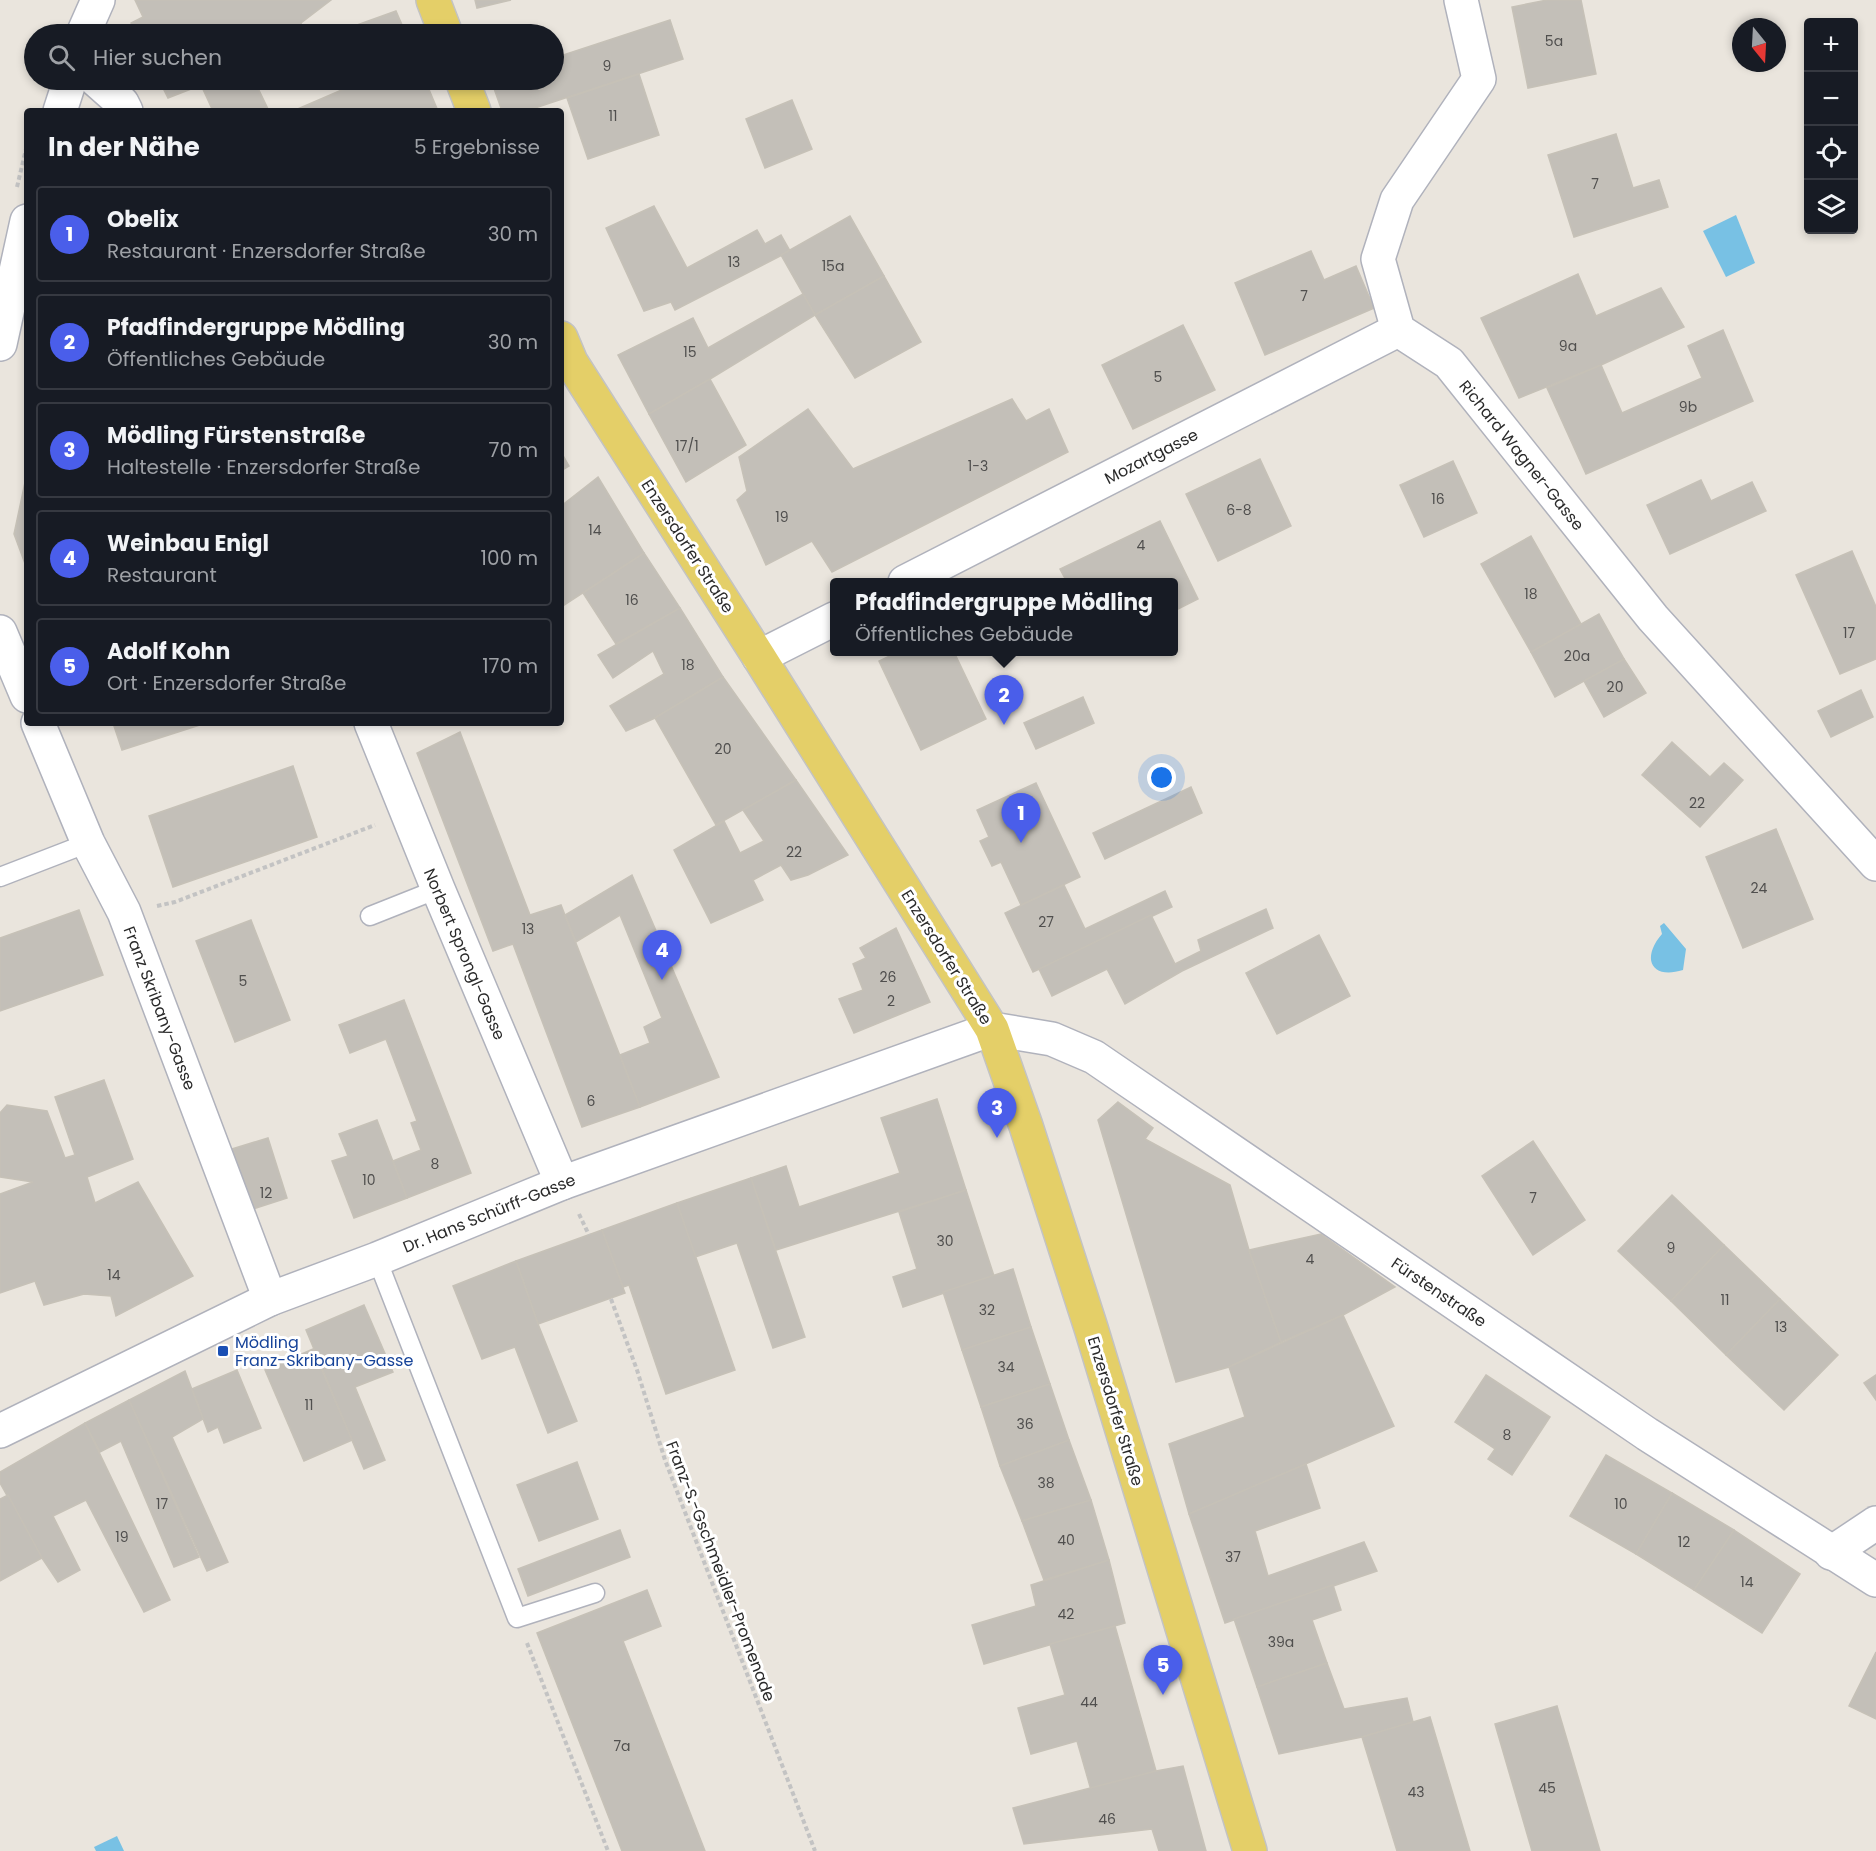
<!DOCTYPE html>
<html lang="de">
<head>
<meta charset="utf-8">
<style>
  :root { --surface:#171b24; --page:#20242c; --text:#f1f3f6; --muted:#9ea1a6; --line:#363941; --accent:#4a5eea }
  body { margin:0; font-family:Poppins,sans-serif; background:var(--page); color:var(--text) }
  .controls { position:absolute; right:18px; top:18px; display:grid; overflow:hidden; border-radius:6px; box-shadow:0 3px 9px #0003 }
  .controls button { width:54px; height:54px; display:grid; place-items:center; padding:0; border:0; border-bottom:2px solid var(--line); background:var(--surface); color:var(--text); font:30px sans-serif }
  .compass { position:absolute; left:1732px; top:18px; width:54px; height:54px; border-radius:50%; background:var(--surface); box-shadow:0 3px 9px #0003; rotate:162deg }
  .you { position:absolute; left:1162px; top:778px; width:21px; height:21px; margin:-15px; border:4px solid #fff; border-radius:50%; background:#1a73e8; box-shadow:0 0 0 9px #1a73e833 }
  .badge { display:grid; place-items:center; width:39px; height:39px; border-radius:50%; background:var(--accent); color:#fff; font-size:20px; font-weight:700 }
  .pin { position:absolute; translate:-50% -50px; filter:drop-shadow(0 2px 3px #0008) }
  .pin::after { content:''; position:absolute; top:32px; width:21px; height:18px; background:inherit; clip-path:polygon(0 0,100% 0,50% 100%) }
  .popup { position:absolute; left:830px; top:578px; width:348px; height:78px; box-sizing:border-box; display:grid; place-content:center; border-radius:6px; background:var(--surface); filter:drop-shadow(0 2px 4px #0005); font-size:20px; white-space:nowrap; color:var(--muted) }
  .popup b { font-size:22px; color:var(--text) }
  .popup::after { content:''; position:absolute; left:50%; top:100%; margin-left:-12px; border:12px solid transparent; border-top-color:var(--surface) }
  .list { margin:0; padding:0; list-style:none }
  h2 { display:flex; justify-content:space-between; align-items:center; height:78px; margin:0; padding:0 24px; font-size:26px }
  h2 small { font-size:20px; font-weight:400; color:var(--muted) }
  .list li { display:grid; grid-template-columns:39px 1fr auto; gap:18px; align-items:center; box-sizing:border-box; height:96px; margin:0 12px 12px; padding:0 12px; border:2px solid var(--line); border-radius:6px }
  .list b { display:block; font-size:22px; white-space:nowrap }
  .list p { margin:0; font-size:20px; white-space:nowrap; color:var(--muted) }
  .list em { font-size:20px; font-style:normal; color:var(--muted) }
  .icon { flex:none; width:33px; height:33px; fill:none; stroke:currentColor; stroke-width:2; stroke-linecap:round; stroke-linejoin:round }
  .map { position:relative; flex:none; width:1876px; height:1851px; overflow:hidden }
  .search { position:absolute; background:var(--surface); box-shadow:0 3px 9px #0003; left:24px; top:24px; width:540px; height:66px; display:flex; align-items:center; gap:15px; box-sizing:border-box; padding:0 21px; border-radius:33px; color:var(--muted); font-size:22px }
  .panel { position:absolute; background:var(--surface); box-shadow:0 3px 9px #0003; left:24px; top:108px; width:540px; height:618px; border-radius:6px }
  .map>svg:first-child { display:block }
  .water { fill:#78c1e4 }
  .building { fill:#c3bfb8; stroke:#c6c1b7; stroke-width:1.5 }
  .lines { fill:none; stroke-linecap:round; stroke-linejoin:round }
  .service-casing { stroke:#b0b2bc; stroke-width:21 }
  .minor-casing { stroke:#b0b2bc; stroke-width:36 }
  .primary-casing { stroke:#c3c3c3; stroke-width:36 }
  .path { stroke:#c3c3c3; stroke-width:4; stroke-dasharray:4.5 3; stroke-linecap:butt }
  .service { stroke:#fff; stroke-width:18 }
  .minor { stroke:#fff; stroke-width:33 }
  .primary { stroke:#e4cf68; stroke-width:33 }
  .transit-dot { fill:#1a4fb4; stroke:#fff; stroke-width:2 }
  .labels { text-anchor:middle; stroke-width:6; stroke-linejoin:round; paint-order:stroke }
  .number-label { font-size:14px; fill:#504f4e }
  .street-label { font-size:16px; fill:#2a2a2a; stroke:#fff }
  .transit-label { font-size:16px; fill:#164399; stroke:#fff; text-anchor:start }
</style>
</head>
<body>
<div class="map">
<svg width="1876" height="1851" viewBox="0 0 1876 1851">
  <rect width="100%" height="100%" fill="#eae5dd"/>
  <!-- water -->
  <g class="water">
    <polygon points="1736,215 1755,263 1726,277 1703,231"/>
    <path d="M1664,923L1686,949L1683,970C1651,980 1641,958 1662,934L1660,926Z"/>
    <polygon points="117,1836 124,1851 96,1851 94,1847"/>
  </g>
  <!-- building -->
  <g class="building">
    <polygon points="135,0 331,0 301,23 304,34 137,34 131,23 143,17"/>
    <polygon points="475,0 511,0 477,8"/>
    <polygon points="1547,0 1581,0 1596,74 1528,88 1512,7"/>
    <polygon points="396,11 406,34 332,34"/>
    <polygon points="670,20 683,59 526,111 502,111 491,80 554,80 554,58"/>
    <polygon points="639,74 659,135 588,159 567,98"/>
    <polygon points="159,80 214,80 168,98"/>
    <polygon points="214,80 254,80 269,111 213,111 201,85"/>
    <polygon points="340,80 425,80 438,111 293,111 344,89"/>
    <polygon points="792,100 812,149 765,168 746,119"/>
    <polygon points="1616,134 1633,188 1659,180 1668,207 1574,237 1548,155"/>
    <polygon points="654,206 687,268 757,230 765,244 781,235 790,251 675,310 671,302 644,311 606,228"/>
    <polygon points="850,216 884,276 815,315 781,255"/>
    <polygon points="1311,251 1324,280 1356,266 1374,308 1265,355 1235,283"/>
    <polygon points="1578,274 1596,316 1661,288 1684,327 1601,365 1519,398 1481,318"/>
    <polygon points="884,276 921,342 855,378 815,315"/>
    <polygon points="803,294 815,315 710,379 649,414 618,355 693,318 708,348"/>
    <polygon points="1183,325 1215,390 1133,429 1102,365"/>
    <polygon points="1723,330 1753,401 1586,474 1547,388 1601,365 1622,413 1702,378 1688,346"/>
    <polygon points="710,379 746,445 686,482 649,414"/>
    <polygon points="1012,399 1026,421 1049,409 1068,452 832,572 812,541 766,565 737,500 747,491 739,457 808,409 853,469"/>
    <polygon points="561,452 569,466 561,471"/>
    <polygon points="1260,459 1291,526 1218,561 1186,494"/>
    <polygon points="1453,461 1477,513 1424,537 1400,485"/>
    <polygon points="27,473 27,569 14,534"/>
    <polygon points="598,477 644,553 561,607 561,506"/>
    <polygon points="1701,480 1711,501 1752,482 1766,511 1670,554 1647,505"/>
    <polygon points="1160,521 1198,599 1174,611 1174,582 1067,582 1060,569"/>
    <polygon points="1531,536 1581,624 1531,652 1481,564"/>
    <polygon points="1852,551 1876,607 1876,659 1840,674 1796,575"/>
    <polygon points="644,553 680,608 616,644 583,593"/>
    <polygon points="680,608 723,677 655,718 626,731 610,706 664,674 653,651 613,678 598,655"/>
    <polygon points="1599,614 1624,659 1555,697 1531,652"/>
    <polygon points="898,652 954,652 986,719 921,750 879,661"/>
    <polygon points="1624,659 1646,693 1604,717 1584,681"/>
    <polygon points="723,677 796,780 716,825 655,718"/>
    <polygon points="1861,690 1873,717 1831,737 1818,711"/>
    <polygon points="1083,697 1094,723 1036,749 1024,723"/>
    <polygon points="113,723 206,723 122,750"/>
    <polygon points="460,732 530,915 561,905 640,1107 582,1127 513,944 493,951 417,753"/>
    <polygon points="1672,742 1710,777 1724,763 1743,780 1700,827 1642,775"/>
    <polygon points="293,766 317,837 173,887 149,816"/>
    <polygon points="796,780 848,855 808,875 791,880 781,865 753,880 763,900 711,923 674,850 724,821 740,853 764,841 743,810"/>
    <polygon points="1036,783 1080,877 1021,905 1001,862 992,866 980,841 989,837 977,810"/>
    <polygon points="1191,787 1202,813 1105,859 1093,833"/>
    <polygon points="1776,829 1813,919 1743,948 1706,857"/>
    <polygon points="632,875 719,1077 640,1107 620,1055 650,1043 644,1027 662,1018 620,915 576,942 565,915"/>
    <polygon points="1064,885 1085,929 1165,891 1172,907 1033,972 1005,913"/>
    <polygon points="1266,909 1273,928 1182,971 1125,1004 1107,969 1052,996 1039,969 1151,915 1175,964 1201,951 1198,940"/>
    <polygon points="79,910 103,975 0,1011 0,938"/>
    <polygon points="251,920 290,1020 235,1042 196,941"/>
    <polygon points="896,928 930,1002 854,1033 839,999 863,990 853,964 866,958 860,948"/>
    <polygon points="1319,935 1350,996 1277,1034 1246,973"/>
    <polygon points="404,1000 471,1173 407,1198 393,1161 421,1150 411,1123 417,1121 386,1039 350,1053 339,1025"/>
    <polygon points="104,1080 133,1159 87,1177 95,1203 138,1182 193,1276 116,1316 111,1296 84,1294 44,1305 35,1281 0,1293 0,1194 33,1182 0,1177 0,1113 7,1105 47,1111 65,1158 75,1155 55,1097"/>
    <polygon points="937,1099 966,1190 776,1250 751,1178 786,1166 799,1207 900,1173 881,1118"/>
    <polygon points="1118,1102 1153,1128 1145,1139 1230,1185 1249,1250 1281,1342 1229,1367 1176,1382 1098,1120"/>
    <polygon points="377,1120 407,1198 354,1218 332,1161 348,1156 339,1134"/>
    <polygon points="268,1138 287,1198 241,1213 222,1152"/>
    <polygon points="1533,1141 1585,1220 1533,1255 1482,1176"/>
    <polygon points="751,1178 805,1337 773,1348 737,1243 695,1257 677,1203"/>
    <polygon points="966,1190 994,1276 903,1307 893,1277 917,1269 899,1212"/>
    <polygon points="1672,1195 1724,1245 1671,1301 1618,1251"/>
    <polygon points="677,1203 735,1370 666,1394 629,1285 623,1287 602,1230"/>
    <polygon points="602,1230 625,1293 538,1324 516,1261"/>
    <polygon points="1321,1234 1395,1287 1343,1315 1281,1342 1249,1250"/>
    <polygon points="1724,1245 1780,1299 1726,1355 1671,1301"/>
    <polygon points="516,1261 538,1324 577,1421 548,1433 515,1347 482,1359 453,1286"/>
    <polygon points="1013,1269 1031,1327 962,1350 943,1292"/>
    <polygon points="1780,1299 1838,1355 1784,1410 1726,1355"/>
    <polygon points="364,1305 393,1372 355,1387 385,1460 364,1469 306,1330"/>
    <polygon points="1343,1315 1394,1426 1189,1514 1169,1444 1245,1417 1229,1367"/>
    <polygon points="1031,1327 1050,1384 981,1407 962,1350"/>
    <polygon points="313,1349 352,1440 304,1461 265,1370"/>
    <polygon points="237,1370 261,1428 224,1443 218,1427 208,1432 192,1389"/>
    <polygon points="185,1371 203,1419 172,1437 228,1562 207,1571 129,1400"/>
    <polygon points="1486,1375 1550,1417 1512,1475 1488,1459 1495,1449 1455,1422"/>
    <polygon points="1876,1375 1876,1400 1864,1383"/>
    <polygon points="1050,1384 1069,1440 1000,1466 981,1407"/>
    <polygon points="129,1400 199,1557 174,1567 121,1441 100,1452 85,1423"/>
    <polygon points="85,1423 170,1600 144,1612 86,1500 53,1516 80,1570 58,1582 42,1558 0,1483 0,1472"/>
    <polygon points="1069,1440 1091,1500 1022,1521 1000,1466"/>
    <polygon points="1606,1455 1672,1493 1636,1554 1570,1516"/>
    <polygon points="577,1462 598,1519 539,1541 517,1485"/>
    <polygon points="1306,1464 1320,1508 1255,1531 1268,1576 1364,1542 1377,1571 1225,1623 1189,1514"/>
    <polygon points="1672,1493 1734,1530 1694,1590 1636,1554"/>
    <polygon points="8,1495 42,1558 0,1581 0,1499"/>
    <polygon points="1091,1500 1109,1560 1044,1580 1022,1521"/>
    <polygon points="620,1530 630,1557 528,1596 518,1569"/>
    <polygon points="1734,1530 1800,1574 1762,1633 1694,1590"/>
    <polygon points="1109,1560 1125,1623 984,1664 972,1625 1036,1606 1031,1585"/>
    <polygon points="1333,1585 1341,1610 1312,1620 1327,1663 1257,1687 1234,1619"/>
    <polygon points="647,1590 661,1626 623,1641 705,1851 622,1851 537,1633"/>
    <polygon points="1115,1626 1156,1771 1091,1790 1077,1741 1031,1754 1018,1708 1065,1695 1050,1644"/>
    <polygon points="1876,1652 1876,1719 1849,1706"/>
    <polygon points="1327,1663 1344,1709 1407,1698 1413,1722 1362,1737 1279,1754 1257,1687"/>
    <polygon points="1557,1706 1600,1851 1532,1851 1495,1724"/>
    <polygon points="1430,1717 1470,1851 1397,1851 1362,1737"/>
    <polygon points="1183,1766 1206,1851 1159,1851 1152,1829 1024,1844 1013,1808 1156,1771"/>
  </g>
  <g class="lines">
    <defs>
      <g id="service">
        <polyline points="0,877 88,843"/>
        <polyline points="370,916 438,889"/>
        <polyline points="377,1259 517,1618 595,1593"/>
      </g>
      <g id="minor">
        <polyline points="1461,0 1479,79 1397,200 1378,259 1398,330 1449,363 1653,618 1876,864"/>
        <polyline points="83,34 98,0"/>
        <polyline points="96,80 122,103 126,111"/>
        <polyline points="60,111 70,80"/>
        <polyline points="0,344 27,221"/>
        <polyline points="905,582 1398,330"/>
        <polyline points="0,632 27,696"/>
        <polyline points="759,657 834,619"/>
        <polyline points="38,723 88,843 124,912 270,1299"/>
        <polyline points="371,723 438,889 562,1183"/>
        <polyline points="0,1431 270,1299 377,1259 562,1183 992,1029 1052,1039 1094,1057 1647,1434 1876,1580"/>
        <polyline points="1831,1553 1876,1523"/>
      </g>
      <g id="primary">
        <polyline points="433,0 446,34"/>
        <polyline points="462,80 474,111"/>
        <polyline points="561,338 571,362 759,657 992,1029 1026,1126 1091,1328 1250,1851"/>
      </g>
    </defs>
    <!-- service casing -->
    <use href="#service" class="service-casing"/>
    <!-- minor casing -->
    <use href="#minor" class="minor-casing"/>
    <!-- primary casing -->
    <use href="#primary" class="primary-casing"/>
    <!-- path -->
    <g class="path">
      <polyline points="17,187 27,145"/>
      <polyline points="157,906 175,902 375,825"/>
      <polyline points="579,1214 589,1235"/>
      <polyline points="611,1299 637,1370 665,1460 815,1851"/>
      <polyline points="527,1643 608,1851"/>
    </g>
    <!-- service -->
    <use href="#service" class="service"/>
    <!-- minor -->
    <use href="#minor" class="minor"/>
    <!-- primary -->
    <use href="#primary" class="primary"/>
  </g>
  <!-- markers -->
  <rect class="transit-dot" x="217" y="1345" width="12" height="12" rx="3"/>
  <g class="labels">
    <!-- number labels -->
    <g class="number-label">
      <text x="1554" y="46">5a</text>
      <text x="607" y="71">9</text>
      <text x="613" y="121">11</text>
      <text x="1595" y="189">7</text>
      <text x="734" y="267">13</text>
      <text x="833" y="271">15a</text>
      <text x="1304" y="301">7</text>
      <text x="1568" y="351">9a</text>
      <text x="690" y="357">15</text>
      <text x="1158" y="382">5</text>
      <text x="1688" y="412">9b</text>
      <text x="687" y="451">17/1</text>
      <text x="978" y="471">1-3</text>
      <text x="1438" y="504">16</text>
      <text x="1239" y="515">6-8</text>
      <text x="782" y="522">19</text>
      <text x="595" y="535">14</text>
      <text x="1141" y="550">4</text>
      <text x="1531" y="599">18</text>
      <text x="632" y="605">16</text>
      <text x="1849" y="638">17</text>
      <text x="1577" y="661">20a</text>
      <text x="688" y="670">18</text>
      <text x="1615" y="692">20</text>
      <text x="723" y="754">20</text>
      <text x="1697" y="808">22</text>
      <text x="794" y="857">22</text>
      <text x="1759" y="893">24</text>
      <text x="1046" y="927">27</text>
      <text x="528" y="934">13</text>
      <text x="888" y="982">26</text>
      <text x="243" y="986">5</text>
      <text x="891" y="1006">2</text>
      <text x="591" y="1106">6</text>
      <text x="435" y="1169">8</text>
      <text x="369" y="1185">10</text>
      <text x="266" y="1198">12</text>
      <text x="1533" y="1203">7</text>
      <text x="945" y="1246">30</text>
      <text x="1671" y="1253">9</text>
      <text x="1310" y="1264">4</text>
      <text x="114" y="1280">14</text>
      <text x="1725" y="1305">11</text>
      <text x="987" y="1315">32</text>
      <text x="1781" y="1332">13</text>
      <text x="1006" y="1372">34</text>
      <text x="309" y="1410">11</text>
      <text x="1025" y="1429">36</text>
      <text x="1507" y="1440">8</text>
      <text x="1046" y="1488">38</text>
      <text x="162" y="1509">17</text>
      <text x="1621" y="1509">10</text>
      <text x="122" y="1542">19</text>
      <text x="1066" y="1545">40</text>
      <text x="1684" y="1547">12</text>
      <text x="1233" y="1562">37</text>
      <text x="1747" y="1587">14</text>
      <text x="1066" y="1619">42</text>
      <text x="1281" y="1647">39a</text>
      <text x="1089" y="1707">44</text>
      <text x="622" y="1751">7a</text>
      <text x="1547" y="1793">45</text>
      <text x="1416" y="1797">43</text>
      <text x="1107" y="1824">46</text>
    </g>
    <!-- street labels -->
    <g class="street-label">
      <text transform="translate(1522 455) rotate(51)" y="6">Richard Wagner-Gasse</text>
      <text transform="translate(1151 456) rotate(-27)" y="6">Mozartgasse</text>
      <text transform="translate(688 546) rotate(57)" y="6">Enzersdorfer Straße</text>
      <text transform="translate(465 954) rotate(67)" y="6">Norbert Sprongl-Gasse</text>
      <text transform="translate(947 957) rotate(58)" y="6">Enzersdorfer Straße</text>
      <text transform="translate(160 1008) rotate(69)" y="6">Franz Skribany-Gasse</text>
      <text transform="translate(489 1213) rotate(-22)" y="6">Dr. Hans Schürff-Gasse</text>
      <text transform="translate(1439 1292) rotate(34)" y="6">Fürstenstraße</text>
      <text transform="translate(1116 1411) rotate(73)" y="6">Enzersdorfer Straße</text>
      <text transform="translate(721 1571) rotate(69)" y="6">Franz-S.-Gschmeidler-Promenade</text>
    </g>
    <!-- transit labels -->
    <g class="transit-label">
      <text x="235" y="1348">Mödling<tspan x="235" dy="18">Franz-Skribany-Gasse</tspan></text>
    </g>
  </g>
</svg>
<div class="controls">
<button>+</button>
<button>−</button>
<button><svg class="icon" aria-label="locate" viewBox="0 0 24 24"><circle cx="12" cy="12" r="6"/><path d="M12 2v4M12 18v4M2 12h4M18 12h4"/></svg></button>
<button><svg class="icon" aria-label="layers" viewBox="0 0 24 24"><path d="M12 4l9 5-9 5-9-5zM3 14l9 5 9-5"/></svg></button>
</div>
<svg class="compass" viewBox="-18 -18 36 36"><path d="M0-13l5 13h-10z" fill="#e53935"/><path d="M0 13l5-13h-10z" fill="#9ea1a6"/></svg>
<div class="you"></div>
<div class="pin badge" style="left:1021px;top:843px">1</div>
<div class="pin badge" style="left:1004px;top:725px">2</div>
<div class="popup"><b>Pfadfindergruppe Mödling</b>Öffentliches Gebäude</div>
<div class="pin badge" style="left:997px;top:1138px">3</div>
<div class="pin badge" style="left:662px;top:980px">4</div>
<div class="pin badge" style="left:1163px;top:1695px">5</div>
<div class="search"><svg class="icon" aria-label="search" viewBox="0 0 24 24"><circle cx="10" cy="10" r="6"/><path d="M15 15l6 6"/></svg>Hier suchen</div>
<section class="panel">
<h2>In der Nähe<small>5 Ergebnisse</small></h2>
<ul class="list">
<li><span class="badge">1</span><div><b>Obelix</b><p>Restaurant · Enzersdorfer Straße</p></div><em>30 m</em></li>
<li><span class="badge">2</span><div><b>Pfadfindergruppe Mödling</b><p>Öffentliches Gebäude</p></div><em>30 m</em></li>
<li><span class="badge">3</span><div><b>Mödling Fürstenstraße</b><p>Haltestelle · Enzersdorfer Straße</p></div><em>70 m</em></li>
<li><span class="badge">4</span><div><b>Weinbau Enigl</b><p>Restaurant</p></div><em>100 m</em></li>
<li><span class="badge">5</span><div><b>Adolf Kohn</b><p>Ort · Enzersdorfer Straße</p></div><em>170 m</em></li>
</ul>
</section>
</div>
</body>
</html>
